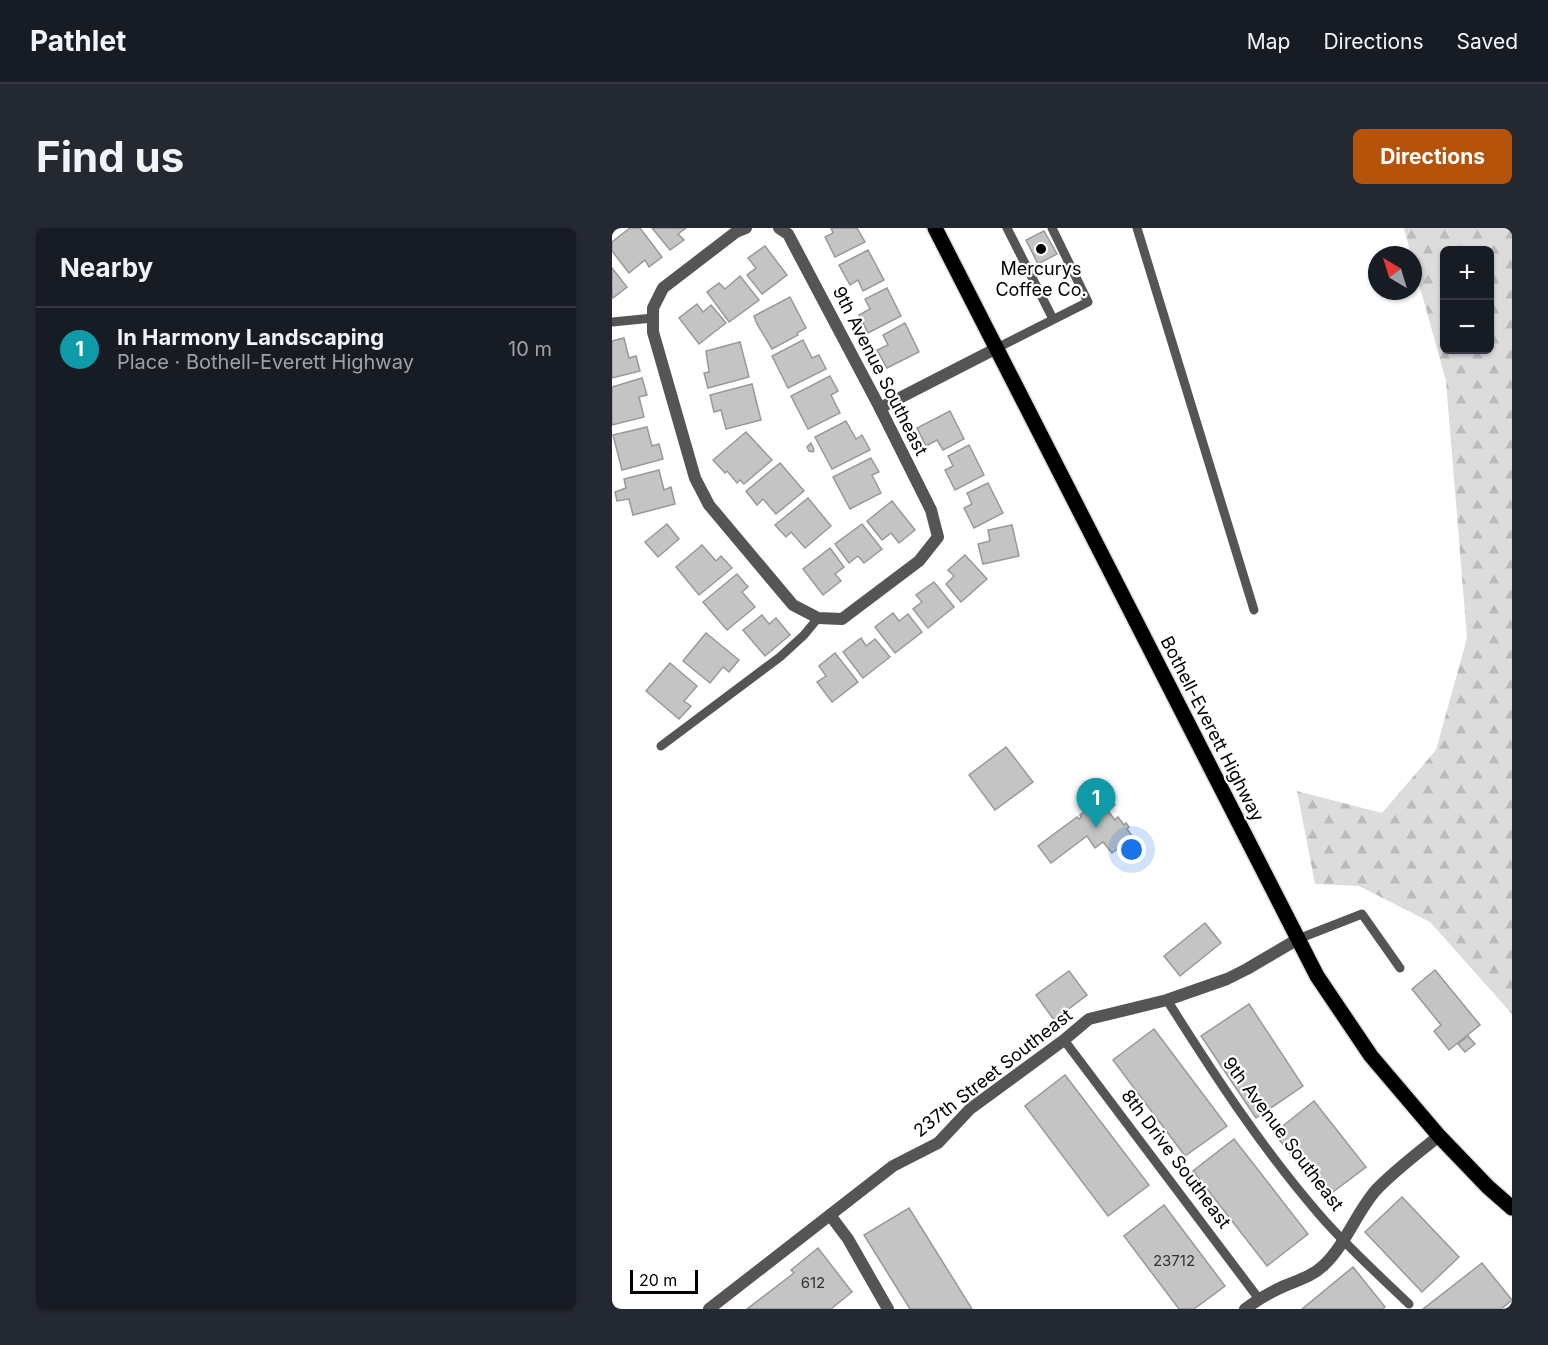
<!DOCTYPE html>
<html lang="en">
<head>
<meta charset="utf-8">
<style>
  :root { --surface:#171b24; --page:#242831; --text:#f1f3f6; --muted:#9ea1a6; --line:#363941; --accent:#b45309 }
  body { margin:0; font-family:Inter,sans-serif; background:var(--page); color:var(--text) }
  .controls { position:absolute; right:18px; top:18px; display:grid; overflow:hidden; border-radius:9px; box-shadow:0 2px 4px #0004 }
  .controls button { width:54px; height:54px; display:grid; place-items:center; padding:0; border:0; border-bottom:2px solid var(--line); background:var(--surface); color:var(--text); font:30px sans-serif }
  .compass { position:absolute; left:756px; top:18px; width:54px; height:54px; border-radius:50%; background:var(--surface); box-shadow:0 2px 4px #0004; rotate:322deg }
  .scale { position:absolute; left:18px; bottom:15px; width:68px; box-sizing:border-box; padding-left:6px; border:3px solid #000; border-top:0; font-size:16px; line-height:21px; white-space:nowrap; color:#000; -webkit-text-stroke:4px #fff; paint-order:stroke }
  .you { position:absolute; left:520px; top:622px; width:21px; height:21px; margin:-15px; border:4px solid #fff; border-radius:50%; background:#1a73e8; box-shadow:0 0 0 9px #1a73e833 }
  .badge { display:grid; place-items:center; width:39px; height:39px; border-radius:50%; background:var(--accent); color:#fff; font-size:20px; font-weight:700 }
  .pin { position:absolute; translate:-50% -50px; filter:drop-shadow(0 2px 3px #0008) }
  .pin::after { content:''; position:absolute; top:32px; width:21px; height:18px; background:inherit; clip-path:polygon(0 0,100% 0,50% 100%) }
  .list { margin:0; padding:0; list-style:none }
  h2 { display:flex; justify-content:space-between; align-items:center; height:78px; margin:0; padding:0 24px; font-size:26px }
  h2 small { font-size:20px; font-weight:400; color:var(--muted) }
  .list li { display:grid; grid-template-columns:39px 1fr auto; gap:18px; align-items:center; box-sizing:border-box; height:84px; padding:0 24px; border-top:2px solid var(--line) }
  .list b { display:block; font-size:22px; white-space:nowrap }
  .list p { margin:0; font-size:20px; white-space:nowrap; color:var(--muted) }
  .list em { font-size:20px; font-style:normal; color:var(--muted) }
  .map { position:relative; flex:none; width:900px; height:1081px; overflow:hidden; border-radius:9px }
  header { display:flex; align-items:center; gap:36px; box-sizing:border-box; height:84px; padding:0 30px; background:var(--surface); border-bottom:2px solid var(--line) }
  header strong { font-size:28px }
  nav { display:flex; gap:33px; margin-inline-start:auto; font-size:21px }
  .intro { display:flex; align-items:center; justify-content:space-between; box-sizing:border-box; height:144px; padding:0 36px }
  h1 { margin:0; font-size:42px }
  .button { padding:15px 27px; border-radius:9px; background:var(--accent); color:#fff; font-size:21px; font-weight:700 }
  main { display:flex; gap:36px; padding:0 36px }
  aside { flex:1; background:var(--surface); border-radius:9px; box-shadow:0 2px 4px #0004 }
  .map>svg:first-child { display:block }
  .forest { fill:url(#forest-firs); fill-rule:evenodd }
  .building { fill:#c4c4c4; stroke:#999; stroke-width:1.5 }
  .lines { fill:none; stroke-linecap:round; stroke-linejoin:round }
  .primary-casing { stroke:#dbdbdb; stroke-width:18 }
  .service { stroke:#555; stroke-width:9 }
  .minor { stroke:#555; stroke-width:12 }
  .primary { stroke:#000; stroke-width:15 }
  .poi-dot { fill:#000; stroke:#fff; stroke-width:2 }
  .labels { text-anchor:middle; stroke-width:4.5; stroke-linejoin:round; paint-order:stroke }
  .number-label { font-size:15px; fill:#313131 }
  .poi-label { font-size:18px; fill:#000; stroke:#fff }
  .street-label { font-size:18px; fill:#000; stroke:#fff }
</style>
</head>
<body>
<header>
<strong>Pathlet</strong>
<nav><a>Map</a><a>Directions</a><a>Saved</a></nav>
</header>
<div class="intro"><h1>Find us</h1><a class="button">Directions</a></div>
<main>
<aside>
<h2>Nearby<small></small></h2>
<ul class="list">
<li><span class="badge" style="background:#0f9aa8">1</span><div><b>In Harmony Landscaping</b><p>Place · Bothell-Everett Highway</p></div><em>10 m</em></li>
</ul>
</aside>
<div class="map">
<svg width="900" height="1081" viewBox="0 0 900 1081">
  <defs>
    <pattern id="forest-firs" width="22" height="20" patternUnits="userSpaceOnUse" patternTransform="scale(1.5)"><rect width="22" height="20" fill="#dcdcdc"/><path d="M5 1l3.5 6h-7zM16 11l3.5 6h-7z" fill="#bbb"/></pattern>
  </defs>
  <rect width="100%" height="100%" fill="#fff"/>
  <!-- forest -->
  <path class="forest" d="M792,0H900V786L818,694L747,658L703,656L685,563L770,585L824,522L855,410L834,153L801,34V27H799ZM832,22H878V122H832Z"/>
  <!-- building -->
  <g class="building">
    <polygon points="18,0 28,0 50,29 37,39 33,32 17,45 0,23 0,14"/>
    <polygon points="40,0 74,0 66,6 72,12 58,22"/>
    <polygon points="219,0 245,0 253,14 223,29 213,9 221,5"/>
    <polygon points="432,3 445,26 426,36 414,12"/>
    <polygon points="153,18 175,47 150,66 135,47 144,40 136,30"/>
    <polygon points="256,22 272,52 251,63 246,52 238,57 227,37"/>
    <polygon points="0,40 15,59 1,70 0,68"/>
    <polygon points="128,48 147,72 117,94 95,64 107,55 113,61"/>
    <polygon points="275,60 289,88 256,105 247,87 258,81 253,71"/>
    <polygon points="178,69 194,100 185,105 186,107 160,121 145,96 142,88"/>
    <polygon points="85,76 91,84 99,77 114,95 87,116 67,90"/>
    <polygon points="293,95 307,124 275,140 265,122 276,117 271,107"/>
    <polygon points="12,110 17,130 24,128 28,143 0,150 0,113"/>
    <polygon points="191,112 200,130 207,127 214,141 176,160 160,128"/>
    <polygon points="128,114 137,149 96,160 92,145 97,144 94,123"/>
    <polygon points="218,148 226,163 219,167 228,185 196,201 179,168"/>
    <polygon points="30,150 35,167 27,169 32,189 0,197 0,159"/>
    <polygon points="140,156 149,192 114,201 109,182 102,184 98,167"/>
    <polygon points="338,183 352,211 331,222 325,212 314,218 305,200"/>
    <polygon points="234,193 244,211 250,207 258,222 220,241 203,209"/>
    <polygon points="35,199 40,218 47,216 51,231 10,242 1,207"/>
    <polygon points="134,204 160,232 132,256 128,252 125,255 115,243 113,245 101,232"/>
    <polygon points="199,215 202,222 201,224 197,223 195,219"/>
    <polygon points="357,217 372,247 343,262 333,242 341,238 336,228"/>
    <polygon points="259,230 267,244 260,247 269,265 238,281 221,249"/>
    <polygon points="168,235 192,263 164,286 151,271 145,277 134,263"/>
    <polygon points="47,242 52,262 59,259 63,276 21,287 17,271 5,273 3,264 14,260 12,251"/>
    <polygon points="376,255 391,285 362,300 352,280 360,276 355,265"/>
    <polygon points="196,270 219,298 193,320 179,304 174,309 163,297"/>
    <polygon points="280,273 303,302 287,315 279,305 270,312 255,293"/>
    <polygon points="55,296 67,311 46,329 33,314"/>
    <polygon points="250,296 270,321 252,335 246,328 237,335 223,316"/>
    <polygon points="400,297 407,328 371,336 366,316 378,313 376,302"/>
    <polygon points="90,317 104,333 109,328 120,340 87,367 64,339"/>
    <polygon points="218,320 232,339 223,346 229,353 211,367 191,341"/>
    <polygon points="353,327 375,351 349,374 334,356 342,348 336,342"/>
    <polygon points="125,346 136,359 130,364 143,379 115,402 91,374"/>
    <polygon points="322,354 342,379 316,400 301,381 310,374 304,367"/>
    <polygon points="281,385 287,393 296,386 310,404 283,425 263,399"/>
    <polygon points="150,387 157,396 164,390 178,407 153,428 131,402"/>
    <polygon points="94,405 127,432 117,444 111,439 98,455 71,433"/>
    <polygon points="249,410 254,418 263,411 278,429 251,450 231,424"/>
    <polygon points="223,425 246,454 220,474 205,454 214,448 207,438"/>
    <polygon points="58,435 85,458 72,473 79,478 67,491 34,463"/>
    <polygon points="394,519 421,554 383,582 357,547"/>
    <polygon points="493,563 503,577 496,583 503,592 506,589 512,597 514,595 517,599 515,601 521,609 500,625 491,614 483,620 475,608 439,635 426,618 465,589 467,591 469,589 468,587 485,575 483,571"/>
    <polygon points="593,695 609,715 568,748 552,728"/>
    <polygon points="823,742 868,797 837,822 822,803 829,797 800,761"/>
    <polygon points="457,743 475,767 442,792 424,767"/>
    <polygon points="637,776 691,858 644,890 589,808"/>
    <polygon points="542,801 615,898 573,928 501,832"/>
    <polygon points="856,808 863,816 853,824 846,816"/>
    <polygon points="453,847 537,957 496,988 413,878"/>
    <polygon points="702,873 754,939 713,970 662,905"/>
    <polygon points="622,911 696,1006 655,1038 581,943"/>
    <polygon points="790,969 847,1029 810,1064 753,1004"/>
    <polygon points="552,977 613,1058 582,1081 567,1081 512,1008"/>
    <polygon points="297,980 360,1081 298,1081 252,1007"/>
    <polygon points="206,1020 240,1064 219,1081 135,1081 182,1045 179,1042"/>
    <polygon points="870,1035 900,1072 889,1081 811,1081"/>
    <polygon points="741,1039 773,1079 771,1081 690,1081"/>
  </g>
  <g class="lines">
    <defs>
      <polyline id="primary" points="323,0 705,748 759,828 827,908 876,959 900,980"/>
    </defs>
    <!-- primary casing -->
    <use href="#primary" class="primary-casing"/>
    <!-- service -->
    <g class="service">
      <polyline points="395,0 441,91"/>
      <polyline points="525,0 642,382"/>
      <polyline points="0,94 41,90"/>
      <polyline points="385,120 476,74 440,0"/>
      <polyline points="49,518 168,429 192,407 206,390"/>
      <polyline points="686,711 750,686 788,740"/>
      <path d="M555,772C601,845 649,919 706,985C734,1018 766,1046 797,1076"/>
      <polyline points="452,812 647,1071"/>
    </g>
    <!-- minor -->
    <g class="minor">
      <polyline points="134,0 124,4 51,60 41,80 41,104 83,250 97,277 181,377 206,390 230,391 307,333 326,309 319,282 268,180 176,6 167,0"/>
      <polyline points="268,180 385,120"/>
      <polyline points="218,987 236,1011 276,1081"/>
      <polyline points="97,1081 281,938 326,915 358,881 452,812 477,791 555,772 615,751 635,741 686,711"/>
      <path d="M633,1081C644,1073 655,1066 668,1060C683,1053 700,1049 712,1037C734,1016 744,985 764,962C783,942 806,925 827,908"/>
    </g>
    <!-- primary -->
    <use href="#primary" class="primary"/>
  </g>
  <!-- markers -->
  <circle class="poi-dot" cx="429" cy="21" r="6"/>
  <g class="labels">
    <!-- number labels -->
    <g class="number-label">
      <text x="562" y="1038">23712</text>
      <text x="201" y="1060">612</text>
    </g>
    <!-- poi labels -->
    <g class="poi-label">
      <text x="429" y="47">Mercurys<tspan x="429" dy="21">Coffee Co.</tspan></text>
    </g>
    <!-- street labels -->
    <g class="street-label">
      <text transform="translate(268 143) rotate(63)" y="6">9th Avenue Southeast</text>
      <text transform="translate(600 501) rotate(63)" y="6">Bothell-Everett Highway</text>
      <text transform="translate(381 845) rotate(-38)" y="6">237th Street Southeast</text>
      <text transform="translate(671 906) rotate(53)" y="6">9th Avenue Southeast</text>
      <text transform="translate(564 931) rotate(53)" y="6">8th Drive Southeast</text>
    </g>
  </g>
</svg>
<div class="controls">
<button>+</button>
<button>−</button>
</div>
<svg class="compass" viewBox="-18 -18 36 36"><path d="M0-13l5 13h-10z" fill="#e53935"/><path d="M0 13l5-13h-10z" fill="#9ea1a6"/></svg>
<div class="scale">20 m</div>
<div class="you"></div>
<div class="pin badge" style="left:484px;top:600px;background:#0f9aa8">1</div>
</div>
</main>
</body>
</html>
